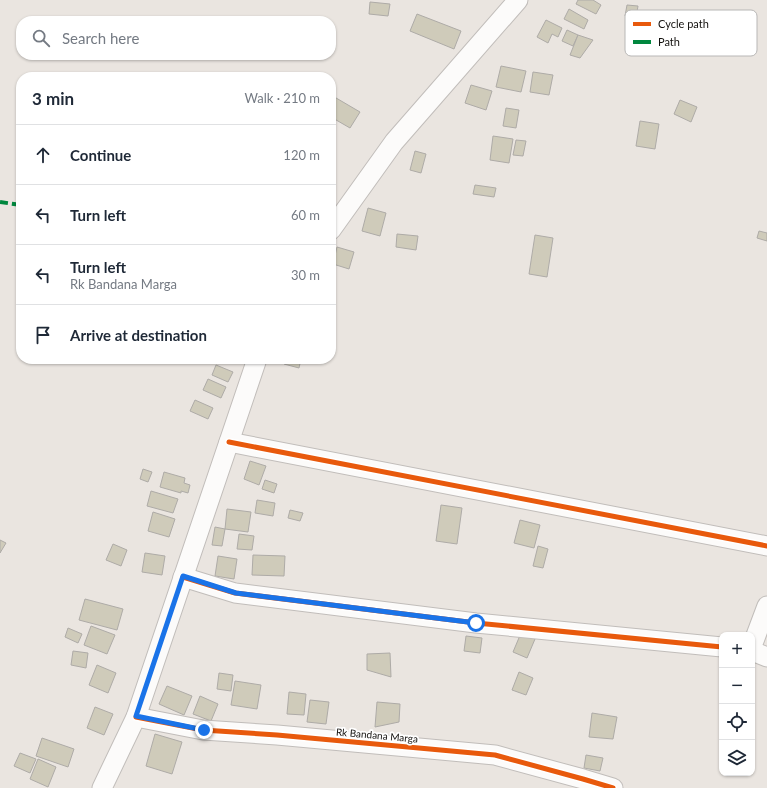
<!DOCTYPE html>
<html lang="en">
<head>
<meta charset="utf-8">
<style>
  :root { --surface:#fff; --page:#f2f2f3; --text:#1f2937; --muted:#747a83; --line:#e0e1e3 }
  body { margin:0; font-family:Lato,sans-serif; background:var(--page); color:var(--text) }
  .controls { position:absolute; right:12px; bottom:12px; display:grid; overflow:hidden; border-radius:8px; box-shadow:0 1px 3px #0004 }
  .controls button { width:36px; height:36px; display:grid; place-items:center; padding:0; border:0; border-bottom:1px solid var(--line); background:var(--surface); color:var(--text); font:20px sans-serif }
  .stop { position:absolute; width:12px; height:12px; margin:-9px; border:3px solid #1a73e8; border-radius:50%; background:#fff }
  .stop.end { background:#1a73e8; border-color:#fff; box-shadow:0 1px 4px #0008 }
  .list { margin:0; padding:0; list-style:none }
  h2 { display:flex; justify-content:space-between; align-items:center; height:52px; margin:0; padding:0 16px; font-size:17px }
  h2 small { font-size:13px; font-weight:400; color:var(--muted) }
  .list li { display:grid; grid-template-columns:26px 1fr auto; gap:12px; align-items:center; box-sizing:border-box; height:60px; padding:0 16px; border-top:1px solid var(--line) }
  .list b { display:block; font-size:15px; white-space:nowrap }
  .list p { margin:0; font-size:13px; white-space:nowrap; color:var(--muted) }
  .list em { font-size:13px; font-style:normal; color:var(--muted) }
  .icon { flex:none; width:22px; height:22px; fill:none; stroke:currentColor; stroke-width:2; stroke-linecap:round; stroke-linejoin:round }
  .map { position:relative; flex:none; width:767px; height:788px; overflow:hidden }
  .search { position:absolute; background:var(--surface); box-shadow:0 1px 3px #0004; left:16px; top:16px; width:320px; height:44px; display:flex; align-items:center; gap:10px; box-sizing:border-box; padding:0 14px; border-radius:16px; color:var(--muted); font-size:15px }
  .panel { position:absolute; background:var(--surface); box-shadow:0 1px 3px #0004; left:16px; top:72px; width:320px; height:292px; border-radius:16px }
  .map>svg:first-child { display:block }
  .building { fill:#cfcbba; stroke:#aeaba7 }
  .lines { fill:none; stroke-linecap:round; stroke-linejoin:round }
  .minor-casing { stroke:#c1bdba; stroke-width:21 }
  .minor { stroke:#fcfbfa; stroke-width:19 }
  .quiet { stroke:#00873e; stroke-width:4; stroke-dasharray:8 4; stroke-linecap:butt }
  .cycleway-casing { stroke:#fff; stroke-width:8 }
  .cycleway { stroke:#e8590c; stroke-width:5 }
  .route { stroke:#1a73e8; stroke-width:5 }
  .labels { text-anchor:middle; stroke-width:3.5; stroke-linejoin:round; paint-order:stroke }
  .street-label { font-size:10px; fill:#12100d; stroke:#fff }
  .key { fill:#fff; stroke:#b8b7b6; stroke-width:1 }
  .key-label { font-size:11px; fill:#12100d }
</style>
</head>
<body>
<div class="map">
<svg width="767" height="788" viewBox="0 0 767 788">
  <rect width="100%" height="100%" fill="#eae5e0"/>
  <!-- building -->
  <g class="building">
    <polygon points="578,0 593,0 601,5 596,14 576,4"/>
    <polygon points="370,2 390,4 388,16 369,14"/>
    <polygon points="627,5 638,6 636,18 625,16"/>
    <polygon points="569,9 588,20 584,29 564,19"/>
    <polygon points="417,14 461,31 454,49 410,31"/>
    <polygon points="546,20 562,28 558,37 552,34 548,43 537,37"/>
    <polygon points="567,30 578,35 573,46 562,41"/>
    <polygon points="578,35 593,40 580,58 570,55"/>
    <polygon points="501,66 526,71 521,92 496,87"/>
    <polygon points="533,72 553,75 549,95 530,92"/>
    <polygon points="471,85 492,91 486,110 465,103"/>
    <polygon points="331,95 360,112 350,128 331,117"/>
    <polygon points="680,100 697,107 691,122 674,114"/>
    <polygon points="506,108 519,110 516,128 503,126"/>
    <polygon points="640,121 659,124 655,149 636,146"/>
    <polygon points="493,136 513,139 509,163 490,160"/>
    <polygon points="516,140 526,141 523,156 513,155"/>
    <polygon points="415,151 426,154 421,173 410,170"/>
    <polygon points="475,185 496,188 494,197 473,194"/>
    <polygon points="368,208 386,213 380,236 362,231"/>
    <polygon points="759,231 767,233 767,241 757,238"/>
    <polygon points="397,234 418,236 416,250 396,247"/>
    <polygon points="535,235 553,238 547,277 529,274"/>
    <polygon points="337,247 354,252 349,269 333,264"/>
    <polygon points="285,359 301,359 299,368 284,364"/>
    <polygon points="216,365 233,372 228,382 212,375"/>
    <polygon points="208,379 226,387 221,398 203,390"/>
    <polygon points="195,400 213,408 208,419 190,411"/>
    <polygon points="250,461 266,466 259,485 244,479"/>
    <polygon points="143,469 152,472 148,482 140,479"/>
    <polygon points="164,472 185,478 184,483 190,485 188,493 181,491 181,493 160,487"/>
    <polygon points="265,480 277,484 274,493 262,489"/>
    <polygon points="151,491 178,499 173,513 147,506"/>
    <polygon points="257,500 275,503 273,516 255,513"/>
    <polygon points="441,505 462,508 457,544 436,541"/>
    <polygon points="227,509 251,512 248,532 225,529"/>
    <polygon points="290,510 303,513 300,521 288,518"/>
    <polygon points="153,512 175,519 169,537 148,531"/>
    <polygon points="520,520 540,525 534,548 514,543"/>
    <polygon points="215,527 225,529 222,546 212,545"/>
    <polygon points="239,534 254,536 252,550 237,549"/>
    <polygon points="0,540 6,543 0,553"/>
    <polygon points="113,544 127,550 121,566 106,560"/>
    <polygon points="538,546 548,549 543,568 533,566"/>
    <polygon points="145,553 165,556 162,575 142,572"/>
    <polygon points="253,555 285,556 284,576 252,575"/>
    <polygon points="218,556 237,559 234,579 215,576"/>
    <polygon points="85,599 123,609 117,630 79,620"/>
    <polygon points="91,626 115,635 107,654 84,645"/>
    <polygon points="68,628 82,634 78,643 65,637"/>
    <polygon points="521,633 535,639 527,658 513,652"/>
    <polygon points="466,636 482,638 480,653 464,651"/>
    <polygon points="73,651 88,653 86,668 71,665"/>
    <polygon points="390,653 391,677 367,670 367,654"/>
    <polygon points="97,665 116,673 108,693 89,685"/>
    <polygon points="519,672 533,678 526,695 512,690"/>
    <polygon points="219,673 233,675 231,691 217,689"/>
    <polygon points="235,681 261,685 257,709 231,705"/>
    <polygon points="167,686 192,696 184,715 159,704"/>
    <polygon points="289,692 306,694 304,715 287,714"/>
    <polygon points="200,696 218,704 211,721 193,714"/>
    <polygon points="310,700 329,702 326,724 307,722"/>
    <polygon points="377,702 400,704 399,722 375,727"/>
    <polygon points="95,707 113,714 104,735 87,728"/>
    <polygon points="592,713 617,717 613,739 589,737"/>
    <polygon points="155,734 182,742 172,774 146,766"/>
    <polygon points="42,738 74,749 68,767 36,756"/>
    <polygon points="20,753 36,759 30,773 14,766"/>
    <polygon points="586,755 603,758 600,771 584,768"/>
    <polygon points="38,759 56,767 48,787 30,779"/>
  </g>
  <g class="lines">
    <defs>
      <g id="minor">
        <polyline points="331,230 394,142 518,0"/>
        <polyline points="229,442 767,546"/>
        <polyline points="183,577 235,593 476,623 722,647"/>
        <polyline points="752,646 767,606"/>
        <polyline points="752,651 767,657"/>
        <polyline points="136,717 203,730 277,735 495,755 583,779 613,788"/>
        <polyline points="102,788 136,717 257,359"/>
      </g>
    </defs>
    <!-- minor casing -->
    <use href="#minor" class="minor-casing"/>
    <!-- minor -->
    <use href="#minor" class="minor"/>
    <!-- quiet -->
    <polyline class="quiet" points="0,202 21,205"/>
    <defs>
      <g id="cycleway">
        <polyline points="229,442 767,546"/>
        <polyline points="183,577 235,593 476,623 722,647"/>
        <polyline points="136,717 203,730 277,735 495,755 583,779 613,788"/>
      </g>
    </defs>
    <!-- cycleway casing -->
    <use href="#cycleway" class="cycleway-casing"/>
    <!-- cycleway -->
    <use href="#cycleway" class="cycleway"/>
  </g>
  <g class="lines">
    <!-- route -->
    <polyline class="route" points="204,730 136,716 183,576 236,593 476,623"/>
  </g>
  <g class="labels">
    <!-- street labels -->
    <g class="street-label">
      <text transform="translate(377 735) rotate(5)" y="4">Rk Bandana Marga</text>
    </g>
  </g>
  <!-- legend -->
  <rect x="625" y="10" width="132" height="46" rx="6" class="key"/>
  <rect x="633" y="22" width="18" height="4" fill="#e8590c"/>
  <rect x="633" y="40" width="18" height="4" fill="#00873e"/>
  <g class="key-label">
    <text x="658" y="28">Cycle path</text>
    <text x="658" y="46">Path</text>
  </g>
</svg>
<div class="controls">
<button>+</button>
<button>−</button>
<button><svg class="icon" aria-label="locate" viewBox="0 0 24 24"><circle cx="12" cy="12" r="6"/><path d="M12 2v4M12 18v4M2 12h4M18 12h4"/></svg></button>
<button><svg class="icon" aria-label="layers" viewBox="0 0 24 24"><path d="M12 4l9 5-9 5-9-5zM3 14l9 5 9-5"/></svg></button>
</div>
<div class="stop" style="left:476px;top:623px"></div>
<div class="stop end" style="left:204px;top:730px"></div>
<div class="search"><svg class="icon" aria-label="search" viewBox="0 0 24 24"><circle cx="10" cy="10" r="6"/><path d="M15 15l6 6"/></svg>Search here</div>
<section class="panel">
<h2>3 min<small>Walk · 210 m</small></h2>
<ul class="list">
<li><svg class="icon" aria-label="ahead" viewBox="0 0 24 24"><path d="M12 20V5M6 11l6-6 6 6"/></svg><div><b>Continue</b></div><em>120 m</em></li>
<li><svg class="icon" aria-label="left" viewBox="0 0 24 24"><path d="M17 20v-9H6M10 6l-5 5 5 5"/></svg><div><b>Turn left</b></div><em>60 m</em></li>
<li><svg class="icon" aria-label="left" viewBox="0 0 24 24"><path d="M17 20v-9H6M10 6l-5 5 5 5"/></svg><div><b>Turn left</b><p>Rk Bandana Marga</p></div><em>30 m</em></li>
<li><svg class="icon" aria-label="arrive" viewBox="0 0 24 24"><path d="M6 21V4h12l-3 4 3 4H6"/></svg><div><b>Arrive at destination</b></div></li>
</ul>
</section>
</div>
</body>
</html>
